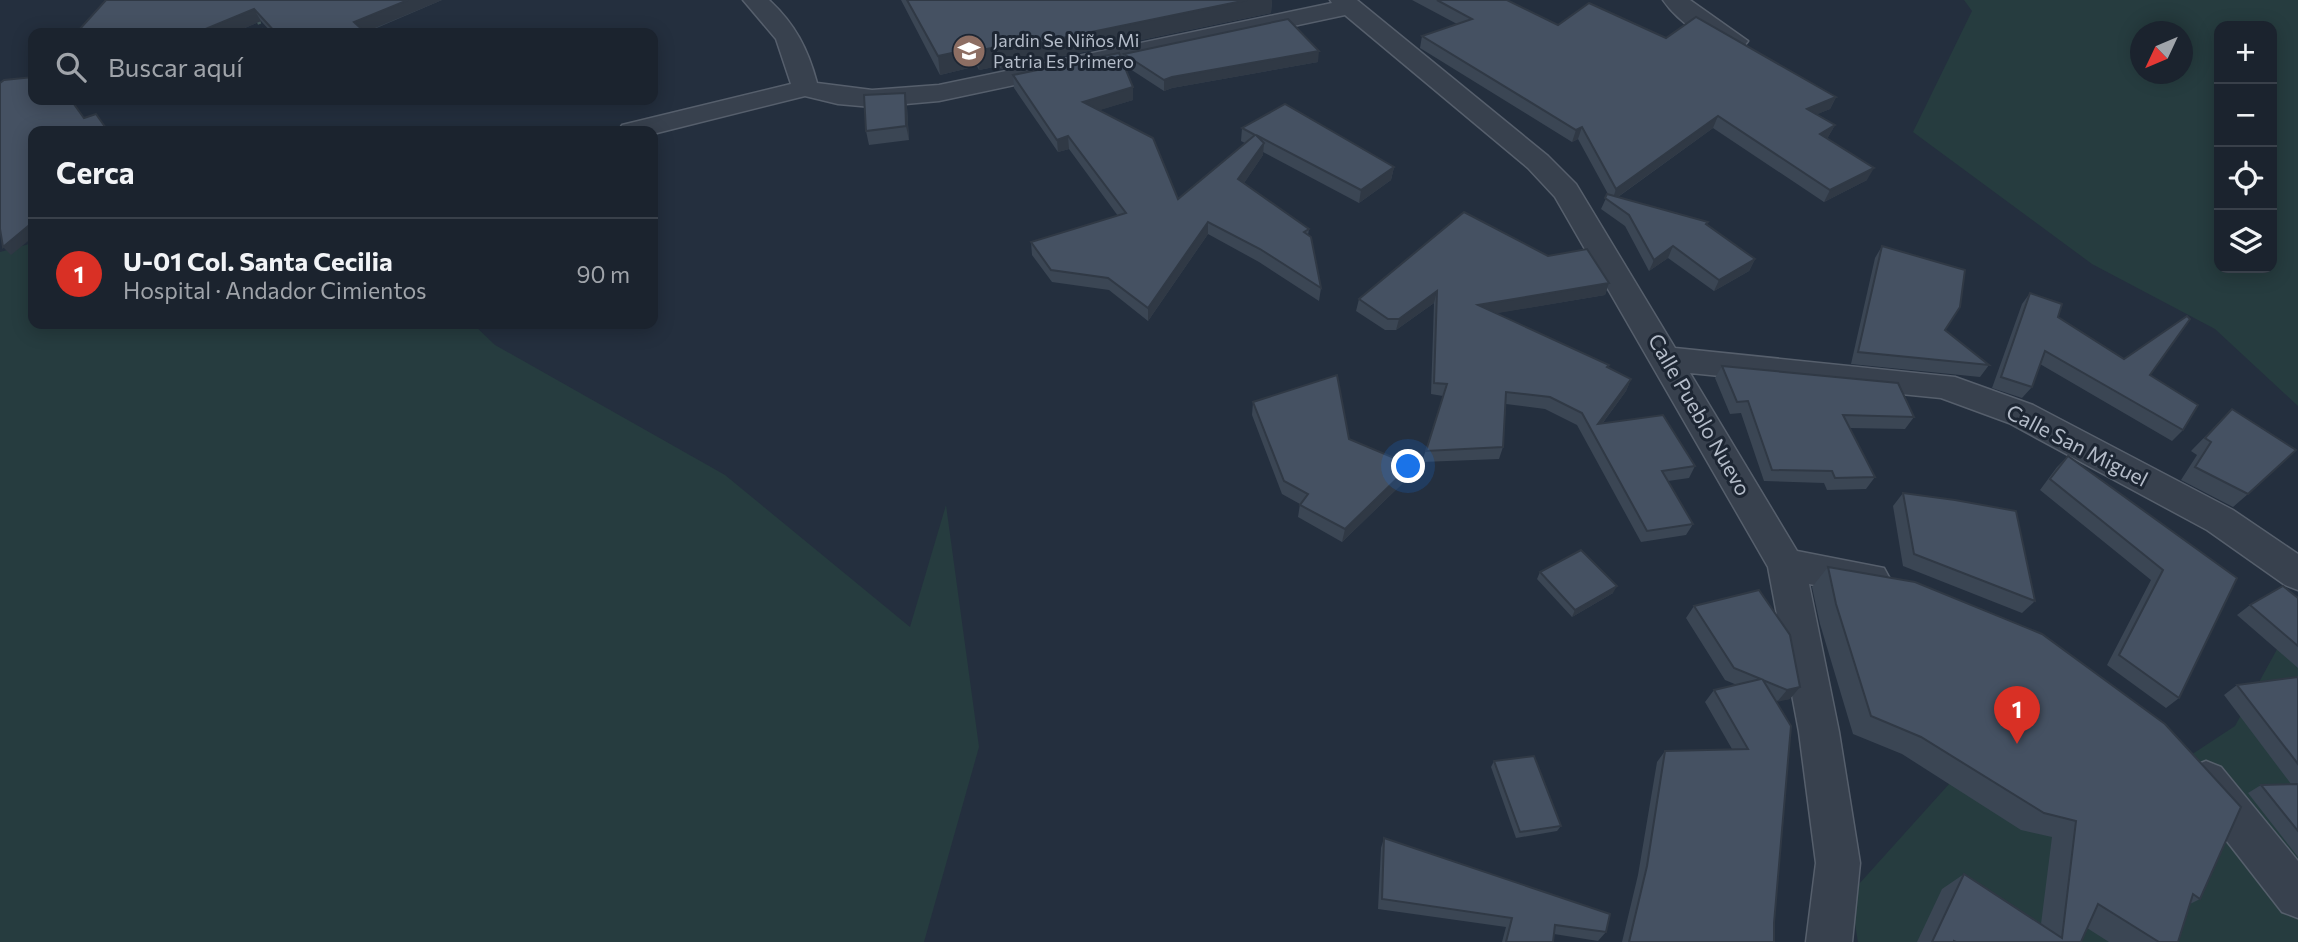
<!DOCTYPE html>
<html lang="es">
<head>
<meta charset="utf-8">
<style>
  :root { --surface:#1b232e; --page:#242b36; --text:#f1f3f6; --muted:#a0a4aa; --line:#39404a; --accent:#d93025 }
  body { margin:0; font-family:Commissioner,sans-serif; background:var(--page); color:var(--text) }
  .controls { position:absolute; right:21px; top:21px; display:grid; overflow:hidden; border-radius:14px; box-shadow:0 4px 18px #0003 }
  .controls button { width:63px; height:63px; display:grid; place-items:center; padding:0; border:0; border-bottom:2px solid var(--line); background:var(--surface); color:var(--text); font:35px sans-serif }
  .compass { position:absolute; left:2130px; top:21px; width:63px; height:63px; border-radius:50%; background:var(--surface); box-shadow:0 4px 18px #0003; rotate:226deg }
  .you { position:absolute; left:1409px; top:467px; width:24px; height:24px; margin:-18px; border:5px solid #fff; border-radius:50%; background:#1a73e8; box-shadow:0 0 0 10px #1a73e833 }
  .badge { display:grid; place-items:center; width:46px; height:46px; border-radius:50%; background:var(--accent); color:#fff; font-size:23px; font-weight:700 }
  .pin { position:absolute; translate:-50% -58px; filter:drop-shadow(0 2px 4px #0008) }
  .pin::after { content:''; position:absolute; top:37px; width:24px; height:21px; background:inherit; clip-path:polygon(0 0,100% 0,50% 100%) }
  .list { margin:0; padding:0; list-style:none }
  h2 { display:flex; justify-content:space-between; align-items:center; height:91px; margin:0; padding:0 28px; font-size:30px }
  h2 small { font-size:23px; font-weight:400; color:var(--muted) }
  .list li { display:grid; grid-template-columns:46px 1fr auto; gap:21px; align-items:center; box-sizing:border-box; height:112px; padding:0 28px; border-top:2px solid var(--line) }
  .list b { display:block; font-size:26px; white-space:nowrap }
  .list p { margin:0; font-size:23px; white-space:nowrap; color:var(--muted) }
  .list em { font-size:23px; font-style:normal; color:var(--muted) }
  .icon { flex:none; width:38px; height:38px; fill:none; stroke:currentColor; stroke-width:2; stroke-linecap:round; stroke-linejoin:round }
  .map { position:relative; flex:none; width:2298px; height:942px; overflow:hidden }
  .search { position:absolute; background:var(--surface); box-shadow:0 4px 18px #0003; left:28px; top:28px; width:630px; height:77px; display:flex; align-items:center; gap:18px; box-sizing:border-box; padding:0 24px; border-radius:14px; color:var(--muted); font-size:26px }
  .panel { position:absolute; background:var(--surface); box-shadow:0 4px 18px #0003; left:28px; top:126px; width:630px; height:203px; border-radius:14px }
  .map>svg:first-child { display:block }
  .green { fill:#263c3f; fill-rule:evenodd }
  .lines { fill:none; stroke-linecap:round; stroke-linejoin:round }
  .street-casing { stroke:#565f6c; stroke-width:3 }
  .path { stroke:#44595c; stroke-width:3.5; stroke-dasharray:4.5 4.5; stroke-linecap:butt }
  .street { fill:#38414e; fill-rule:evenodd }
  .wall { fill:#3b4654 }
  .shaded-wall { fill:#303945 }
  .building { fill:#455162; stroke:#303945; stroke-width:2 }
  .labels { text-anchor:middle; stroke-width:6; stroke-linejoin:round; paint-order:stroke }
  .far-poi-label { font-size:18px; fill:#b4bcc9; stroke:#1d2633; text-anchor:start }
  .street-label { font-size:21px; fill:#b4bcc9; stroke:#1d2633 }
</style>
</head>
<body>
<div class="map">
<svg width="2298" height="942" viewBox="0 0 2298 942">
  <rect width="100%" height="100%" fill="#242f3e"/>
  <!-- green -->
  <g class="green">
    <path d="M1964,0H2298V406L2215,329L2092,264L1913,132L1972,11ZM2219,26H2272V268H2219ZM2140,32H2182V74H2140Z"/>
    <polygon points="33,243 33,324 473,324 495,345 725,475 910,627 946,505 979,747 924,942 0,942 0,252"/>
    <polygon points="2298,611 2298,942 1858,942 1850,894 1977,753 2083,826 2235,726"/>
  </g>
  <g class="lines">
    <defs>
      <g id="street">
        <path d="M743,0H769C795,24 808,49 817,83L872,90L939,85L1332,3L1330,0H1357L1548,156L1576,184L1675,348L1955,377L2033,405L2233,510L2298,554V590L2285,585L2207,530L2009,423L1941,398L1690,373L1797,551L1884,568L1890,579L1884,590L1871,595L1809,584L1839,732L1860,863L1852,942H1806L1816,863L1799,732L1768,567L1555,197L1528,168L1345,15L939,101L872,107L838,104L805,96L653,134V131H618L622,125L791,84L776,39Z"/>
        <path d="M1663,0H1690L1748,41L1744,46C1718,53 1677,21 1663,0Z"/>
        <polygon points="2206,761 2221,767 2298,861 2298,918 2282,912 2191,795 2185,781 2191,767"/>
      </g>
    </defs>
    <!-- street casing -->
    <use href="#street" class="street-casing"/>
    <!-- path -->
    <polyline class="path" points="258,20 263,33"/>
    <!-- street -->
    <use href="#street" class="street"/>
  </g>
  <!-- wall -->
  <g class="wall">
    <polygon points="106,0 442,0 365,33 366,33 272,33 261,21 233,33 79,33 78,31"/>
    <polygon points="901,0 1272,0 1271,13 1001,69 999,66 979,70 977,66 940,75"/>
    <polygon points="1412,0 1507,0 1558,25 1666,38 1836,97 1830,109 1817,114 1835,125 1828,137 1827,138 1867,180 1824,202 1713,128 1618,197 1707,225 1755,259 1749,271 1714,291 1668,258 1649,271 1625,226 1601,209 1608,194 1578,139 1572,142 1420,48 1422,36 1457,24"/>
    <polygon points="1124,54 1318,62 1172,88 1164,91 1124,65"/>
    <polygon points="1013,75 1133,87 1133,100 1099,110 1178,199 1245,143 1241,141 1242,128 1394,167 1391,180 1359,203 1263,152 1263,155 1244,183 1309,229 1308,235 1321,288 1319,301 1259,262 1208,234 1148,321 1109,290 1052,282 1032,255 1031,242 1118,216 1069,149 1058,152 1014,88"/>
    <polygon points="905,93 907,107 909,140 869,145 866,131"/>
    <polygon points="1882,246 1945,330 1989,365 1980,377 1851,364 1875,258"/>
    <polygon points="1548,256 1609,283 1605,295 1496,313 1631,379 1626,391 1602,424 1695,466 1689,478 1668,481 1693,524 1686,535 1641,542 1577,425 1545,409 1506,404 1503,447 1499,459 1422,462 1443,396 1431,394 1434,303 1396,330 1385,330 1356,311 1359,299"/>
    <polygon points="2030,293 2058,317 2150,375 2183,430 2172,441 2040,364 2032,387 2022,398 1992,388 2022,304"/>
    <polygon points="1722,366 1914,417 1905,429 1850,428 1875,477 1866,489 1827,490 1824,483 1764,481 1741,413 1730,414 1715,378"/>
    <polygon points="1253,402 1349,439 1411,465 1408,478 1342,542 1298,517 1300,504 1282,494 1252,415"/>
    <polygon points="2232,409 2248,494 2233,507 2181,480 2197,455 2191,451"/>
    <polygon points="2068,456 2237,578 2179,698 2166,708 2107,665 2151,580 2040,490 2057,467"/>
    <polygon points="1903,493 2035,601 2022,613 1903,566 1893,506"/>
    <polygon points="1828,567 2200,899 2190,904 2178,942 2109,942 2087,928 2081,942 1917,942 1942,889 1964,874 2041,924 2052,837 2021,830 1902,754 1853,734 1820,624 1812,587"/>
    <polygon points="1540,572 1613,593 1572,617 1537,579"/>
    <polygon points="1759,590 1790,699 1776,701 1774,942 1622,942 1638,875 1657,762 1665,751 1732,749 1705,702 1714,690 1737,685 1725,680 1686,618 1694,606"/>
    <polygon points="2298,598 2298,668 2237,615 2250,605"/>
    <polygon points="2298,677 2298,857 2248,793 2261,785 2291,784 2224,695 2237,685"/>
    <polygon points="1494,761 1561,826 1557,831 1516,838 1491,767"/>
    <polygon points="1384,838 1606,932 1598,941 1554,934 1553,942 1502,942 1506,927 1378,909 1381,848"/>
  </g>
  <!-- shaded-wall -->
  <g class="shaded-wall">
    <polygon points="408,0 442,0 363,33 354,22"/>
    <polygon points="1247,0 1272,0 1271,13 1001,69 999,51"/>
    <polygon points="254,9 261,21 233,33 196,33"/>
    <polygon points="997,47 999,66 979,70 977,51"/>
    <polygon points="975,48 977,66 940,75 938,56"/>
    <polygon points="1319,51 1318,62 1172,88 1164,91 1164,80 1172,77"/>
    <polygon points="1133,87 1133,100 1084,115 1083,102"/>
    <polygon points="905,93 907,107 909,140 906,126"/>
    <polygon points="1836,97 1830,109 1801,121 1807,109"/>
    <polygon points="1718,116 1713,128 1612,201 1616,189"/>
    <polygon points="1835,125 1828,137 1814,146 1820,134"/>
    <polygon points="1582,127 1578,139 1572,142 1576,130"/>
    <polygon points="1068,136 1069,149 1058,152 1057,140"/>
    <polygon points="1264,143 1263,155 1238,192 1238,179"/>
    <polygon points="1394,167 1391,180 1359,203 1361,190"/>
    <polygon points="1874,168 1867,180 1824,202 1830,190"/>
    <polygon points="33,222 33,237 11,255 3,247"/>
    <polygon points="1208,222 1208,234 1148,321 1148,308"/>
    <polygon points="1673,246 1668,258 1649,271 1654,260"/>
    <polygon points="1755,259 1749,271 1714,291 1719,280"/>
    <polygon points="1609,283 1605,295 1475,317 1478,305"/>
    <polygon points="1437,291 1434,303 1396,330 1399,319"/>
    <polygon points="1631,379 1626,391 1593,436 1598,424"/>
    <polygon points="1411,465 1408,478 1342,542 1345,529"/>
    <polygon points="1617,586 1613,593 1572,617 1575,610"/>
    <polygon points="1800,687 1790,699 1777,702 1787,690"/>
  </g>
  <!-- building -->
  <g class="building">
    <polygon points="106,0 408,0 354,22 366,33 276,33 254,9 196,33 148,33 149,31 78,31"/>
    <polygon points="907,0 1247,0 999,51 997,47 977,51 975,48 938,56"/>
    <polygon points="1437,0 1507,0 1558,25 1589,3 1666,38 1696,17 1836,97 1807,109 1835,125 1820,134 1874,168 1830,190 1718,116 1616,189 1582,127 1576,130 1422,36 1472,19"/>
    <polygon points="1288,19 1319,51 1172,77 1164,80 1124,54"/>
    <polygon points="1119,53 1133,87 1083,102 1153,138 1178,199 1255,135 1242,128 1285,104 1394,167 1361,190 1256,135 1264,143 1238,179 1309,229 1304,232 1311,237 1321,288 1260,249 1208,222 1148,308 1108,278 1051,270 1031,242 1126,213 1068,136 1057,140 1013,75"/>
    <polygon points="33,77 33,100 71,100 84,118 96,114 108,131 33,131 33,222 3,247 0,229 0,83 4,80"/>
    <polygon points="905,93 906,126 866,131 864,95"/>
    <polygon points="1607,194 1708,222 1706,224 1755,259 1719,280 1673,246 1654,260 1629,215 1605,198"/>
    <polygon points="1464,212 1548,256 1587,249 1609,283 1478,305 1609,365 1607,367 1631,379 1598,424 1663,415 1695,466 1662,471 1693,524 1647,531 1582,413 1550,397 1506,392 1503,447 1426,451 1447,384 1434,383 1437,291 1399,319 1388,319 1359,299"/>
    <polygon points="1882,246 1965,270 1960,307 1945,330 1989,365 1858,352"/>
    <polygon points="2030,293 2062,304 2058,317 2124,359 2187,316 2190,319 2150,375 2198,405 2183,430 2045,351 2032,387 2001,377"/>
    <polygon points="1722,366 1898,383 1914,417 1843,415 1875,477 1835,478 1832,471 1772,470 1748,401 1737,402"/>
    <polygon points="1337,375 1349,439 1411,465 1345,529 1300,505 1308,494 1284,481 1253,402"/>
    <polygon points="2232,409 2296,450 2248,494 2195,467 2211,442 2205,438"/>
    <polygon points="2068,456 2237,578 2179,698 2119,655 2163,570 2050,479"/>
    <polygon points="1903,493 1955,500 2016,511 2035,601 1914,554"/>
    <polygon points="1581,550 1617,586 1575,610 1540,572"/>
    <polygon points="1828,567 1915,582 2042,634 2165,724 2241,807 2200,899 2193,894 2178,942 2159,942 2098,904 2081,942 1956,942 1954,941 1954,942 1932,942 1964,874 2062,938 2076,821 2044,813 1921,737 1871,716 1836,604"/>
    <polygon points="2283,586 2298,598 2298,646 2250,605"/>
    <polygon points="1759,590 1790,635 1800,687 1787,690 1763,680 1791,726 1774,923 1774,942 1629,942 1647,866 1665,751 1748,749 1714,690 1761,679 1734,668 1694,606"/>
    <polygon points="2298,677 2298,764 2237,685"/>
    <polygon points="1534,756 1561,826 1520,832 1494,761"/>
    <polygon points="2298,784 2298,831 2261,785"/>
    <polygon points="1384,838 1610,914 1606,932 1555,925 1553,942 1506,942 1512,918 1382,899"/>
  </g>
  <!-- icons -->
  <defs>
    <symbol id="school-disc" viewBox="-11 -11 22 22"><circle r="9.5" fill="#8d6e63" stroke="#1d2633"/><path d="M0-5L7-2L0 1L-7-2ZM-4 1L0 2.5L4 1V4Q0 6-4 4Z" fill="#fff"/></symbol>
  </defs>
  <g fill-rule="evenodd">
    <use href="#school-disc" x="950" y="32" width="38" height="38"/>
  </g>
  <g class="labels">
    <!-- far-poi labels -->
    <g class="far-poi-label">
      <text x="993" y="47">Jardin Se Niños Mi<tspan x="993" dy="21">Patria Es Primero</tspan></text>
    </g>
    <!-- street labels -->
    <g class="street-label">
      <text transform="translate(1699 415) rotate(60)" y="7">Calle Pueblo Nuevo</text>
      <text transform="translate(2077 446) rotate(27)" y="7">Calle San Miguel</text>
    </g>
  </g>
</svg>
<div class="controls">
<button>+</button>
<button>−</button>
<button><svg class="icon" aria-label="locate" viewBox="0 0 24 24"><circle cx="12" cy="12" r="6"/><path d="M12 2v4M12 18v4M2 12h4M18 12h4"/></svg></button>
<button><svg class="icon" aria-label="layers" viewBox="0 0 24 24"><path d="M12 4l9 5-9 5-9-5zM3 14l9 5 9-5"/></svg></button>
</div>
<svg class="compass" viewBox="-18 -18 36 36"><path d="M0-13l5 13h-10z" fill="#e53935"/><path d="M0 13l5-13h-10z" fill="#a0a4aa"/></svg>
<div class="you"></div>
<div class="pin badge" style="left:2017px;top:744px">1</div>
<div class="search"><svg class="icon" aria-label="search" viewBox="0 0 24 24"><circle cx="10" cy="10" r="6"/><path d="M15 15l6 6"/></svg>Buscar aquí</div>
<section class="panel">
<h2>Cerca<small></small></h2>
<ul class="list">
<li><span class="badge">1</span><div><b>U-01 Col. Santa Cecilia</b><p>Hospital · Andador Cimientos</p></div><em>90 m</em></li>
</ul>
</section>
</div>
</body>
</html>
